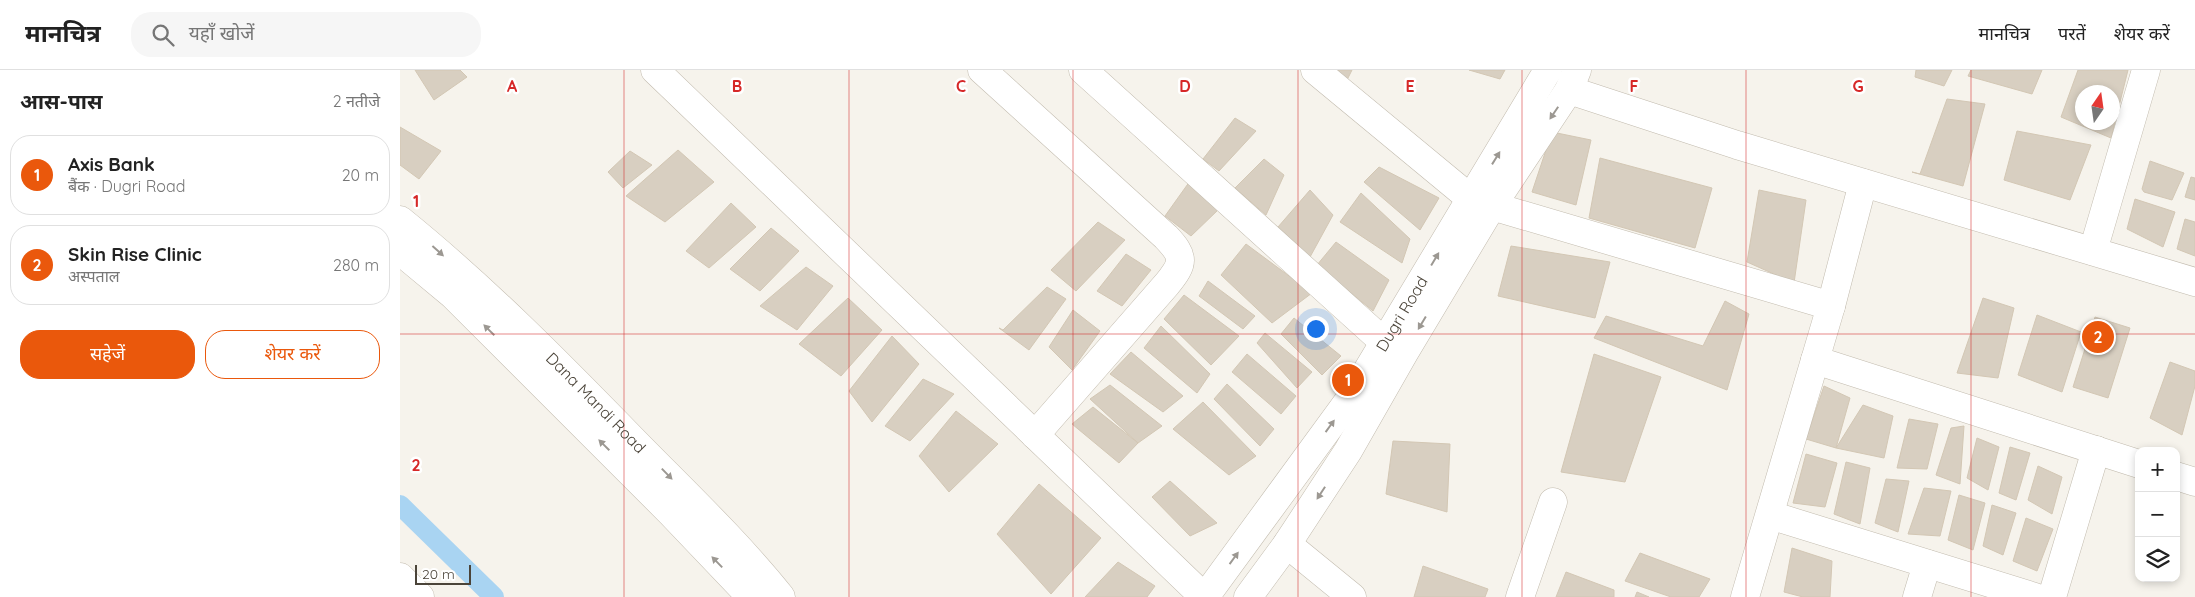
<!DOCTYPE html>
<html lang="hi">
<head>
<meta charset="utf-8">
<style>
  :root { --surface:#fff; --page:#f6f6f6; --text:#222; --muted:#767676; --line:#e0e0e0; --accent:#ea580c }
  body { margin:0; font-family:Quicksand,"Noto Sans Devanagari",sans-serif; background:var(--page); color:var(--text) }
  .controls { position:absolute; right:15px; bottom:15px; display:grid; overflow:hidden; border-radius:10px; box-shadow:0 2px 8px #0003 }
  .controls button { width:45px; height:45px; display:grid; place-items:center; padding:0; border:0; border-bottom:1px solid var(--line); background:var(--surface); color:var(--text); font:25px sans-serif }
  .compass { position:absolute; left:1675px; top:15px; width:45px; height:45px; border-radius:50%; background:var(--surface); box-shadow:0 2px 8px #0003; rotate:13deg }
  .scale { position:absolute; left:15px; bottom:12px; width:56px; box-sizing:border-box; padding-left:5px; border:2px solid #4b4439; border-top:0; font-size:14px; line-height:18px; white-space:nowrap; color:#4b4439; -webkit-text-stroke:4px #fff; paint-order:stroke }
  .you { position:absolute; left:915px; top:258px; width:18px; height:18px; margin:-12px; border:4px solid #fff; border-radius:50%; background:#1a73e8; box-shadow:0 0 0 8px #1a73e833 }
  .badge { display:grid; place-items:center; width:32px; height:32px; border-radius:50%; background:var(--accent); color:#fff; font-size:16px; font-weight:700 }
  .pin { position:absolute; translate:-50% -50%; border:2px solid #fff; box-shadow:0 1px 5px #0006 }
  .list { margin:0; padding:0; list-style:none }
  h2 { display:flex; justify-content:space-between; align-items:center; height:65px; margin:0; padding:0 20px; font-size:21px }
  h2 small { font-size:16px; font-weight:400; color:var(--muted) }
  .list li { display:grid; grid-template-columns:32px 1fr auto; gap:15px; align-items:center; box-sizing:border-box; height:80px; margin:0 10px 10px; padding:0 10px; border:1px solid var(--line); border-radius:20px }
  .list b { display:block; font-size:19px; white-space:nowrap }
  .list p { margin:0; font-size:16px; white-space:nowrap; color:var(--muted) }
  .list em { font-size:16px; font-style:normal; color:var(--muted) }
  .actions { display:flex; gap:10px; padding:15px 20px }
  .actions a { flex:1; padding:11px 0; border:1px solid var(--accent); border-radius:20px; text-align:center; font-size:18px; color:var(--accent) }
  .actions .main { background:var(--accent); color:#fff }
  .icon { flex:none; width:28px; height:28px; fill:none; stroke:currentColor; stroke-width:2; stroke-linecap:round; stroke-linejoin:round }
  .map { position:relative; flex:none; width:1795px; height:527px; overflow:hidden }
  header { display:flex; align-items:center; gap:30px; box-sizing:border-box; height:70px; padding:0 25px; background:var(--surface); border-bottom:1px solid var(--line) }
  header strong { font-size:24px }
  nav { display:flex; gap:28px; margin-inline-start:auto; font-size:18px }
  .search { width:350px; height:45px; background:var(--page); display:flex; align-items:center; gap:12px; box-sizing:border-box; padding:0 18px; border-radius:20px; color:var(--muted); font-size:19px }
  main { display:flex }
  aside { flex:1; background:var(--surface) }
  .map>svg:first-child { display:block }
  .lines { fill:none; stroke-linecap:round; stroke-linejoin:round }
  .canal { stroke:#a9d4f2; stroke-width:20 }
  .building { fill:#d8cfc1; stroke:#d3c7b4; fill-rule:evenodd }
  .minor-casing { stroke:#c2bbae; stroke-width:29 }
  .minor { stroke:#fff; stroke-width:28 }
  .oneway { fill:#9c9892 }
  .grid { fill:none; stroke:#d62828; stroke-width:1; stroke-opacity:0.55 }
  .labels { text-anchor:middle; stroke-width:5; stroke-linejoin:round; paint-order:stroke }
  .street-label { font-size:16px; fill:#4b4439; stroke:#fff }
  .grid-label { font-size:16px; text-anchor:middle; font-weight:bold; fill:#d62828; stroke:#fff; stroke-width:5; stroke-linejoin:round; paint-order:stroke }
</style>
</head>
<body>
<header>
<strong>मानचित्र</strong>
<div class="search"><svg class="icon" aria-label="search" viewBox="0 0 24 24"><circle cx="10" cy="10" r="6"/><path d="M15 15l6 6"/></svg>यहाँ खोजें</div>
<nav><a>मानचित्र</a><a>परतें</a><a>शेयर करें</a></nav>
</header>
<main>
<aside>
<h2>आस-पास<small>2 नतीजे</small></h2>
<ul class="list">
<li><span class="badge">1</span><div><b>Axis Bank</b><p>बैंक · Dugri Road</p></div><em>20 m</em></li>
<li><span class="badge">2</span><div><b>Skin Rise Clinic</b><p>अस्पताल</p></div><em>280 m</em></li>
</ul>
<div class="actions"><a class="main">सहेजें</a><a>शेयर करें</a></div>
</aside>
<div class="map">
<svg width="1795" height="527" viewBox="0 0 1795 527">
  <rect width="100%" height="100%" fill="#f6f3ec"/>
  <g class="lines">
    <!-- canal -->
    <polyline class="canal" points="0,435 94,527"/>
  </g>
  <!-- building -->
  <g class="building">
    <polygon points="15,0 60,0 67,7 34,30"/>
    <polygon points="930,0 952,0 946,12"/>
    <polygon points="1069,0 1105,0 1100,9"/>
    <polygon points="1516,0 1552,0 1544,16 1515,7"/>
    <polygon points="1571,0 1642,0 1632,24 1568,6"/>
    <path d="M1678,0H1728L1711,68L1661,47ZM1682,22H1712V52H1682Z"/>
    <polygon points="1547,29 1585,34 1563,116 1512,102 1520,104"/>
    <polygon points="835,48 856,61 819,101 803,89"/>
    <polygon points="0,57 41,81 19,109 0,95"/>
    <polygon points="1617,61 1691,75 1670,130 1604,110"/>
    <polygon points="1152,62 1191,70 1176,135 1132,122"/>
    <polygon points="278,80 314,112 265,152 226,126"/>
    <polygon points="230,81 252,95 223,118 208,102"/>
    <polygon points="1200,88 1312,118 1295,178 1189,148"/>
    <polygon points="864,89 884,105 866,145 835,118"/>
    <polygon points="1750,91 1784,103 1772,130 1744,122 1742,119"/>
    <polygon points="979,97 1039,128 1020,160 964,112"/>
    <polygon points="1791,107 1795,108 1795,130 1785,127"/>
    <polygon points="790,111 818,140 791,166 765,146"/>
    <polygon points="910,120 933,145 910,187 878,157"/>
    <polygon points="1359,120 1406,130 1394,213 1347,192"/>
    <polygon points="961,123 1010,169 1002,193 940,152"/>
    <polygon points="1735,129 1775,142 1763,177 1727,159"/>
    <polygon points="331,133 356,157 309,198 286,181"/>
    <polygon points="1785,149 1795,152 1795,186 1777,179"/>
    <polygon points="698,152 725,170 676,221 651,200"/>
    <polygon points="371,158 399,181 360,221 330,199"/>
    <polygon points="936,172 989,210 973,241 917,195"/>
    <polygon points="846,174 912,223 872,253 821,205"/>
    <polygon points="1111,176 1210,192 1195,248 1098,226"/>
    <polygon points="726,184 751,200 722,236 697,221"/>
    <polygon points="406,197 433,216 397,260 360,236"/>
    <polygon points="808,211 855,246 843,259 799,226"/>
    <polygon points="647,217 666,229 629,280 599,258 603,260"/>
    <polygon points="784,225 839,266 811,295 764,249"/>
    <polygon points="448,228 482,260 441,306 399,274"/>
    <polygon points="1583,228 1614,238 1598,308 1557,303"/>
    <polygon points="1325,231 1349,244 1327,320 1194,268 1206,246 1303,276"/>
    <polygon points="673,240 700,261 672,300 649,277"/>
    <polygon points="1637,245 1681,262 1662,322 1618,305"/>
    <polygon points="1695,247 1730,258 1708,328 1673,317"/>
    <polygon points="894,248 941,286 922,305 881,264"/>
    <polygon points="761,256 810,304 797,323 744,278"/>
    <polygon points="865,263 912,302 897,318 857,273"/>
    <polygon points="492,266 519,294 472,352 449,321"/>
    <polygon points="731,282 783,326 763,342 710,304"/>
    <polygon points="847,284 896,326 881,344 832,302"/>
    <polygon points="1194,284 1261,307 1225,412 1161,402"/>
    <polygon points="1770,292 1795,301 1795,316 1782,365 1750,348"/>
    <polygon points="523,309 554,324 510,371 485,356"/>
    <polygon points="827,314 874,359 860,376 814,329"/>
    <polygon points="710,315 762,356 738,373 690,329"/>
    <polygon points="1424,316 1450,328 1436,378 1406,369"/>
    <polygon points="803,332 856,386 829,405 773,359"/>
    <polygon points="1463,335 1493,346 1484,388 1436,378"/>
    <polygon points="693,337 738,373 719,393 672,354"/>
    <polygon points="556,341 598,374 549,422 519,386"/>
    <polygon points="1509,349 1538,354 1527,399 1497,398"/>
    <polygon points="1564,356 1560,414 1536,405 1551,358"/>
    <polygon points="1577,368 1599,377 1588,420 1567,408"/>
    <polygon points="993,371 1050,374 1047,442 986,424"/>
    <polygon points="1610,377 1630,383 1616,430 1599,423"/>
    <polygon points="1406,384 1437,393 1425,437 1393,433"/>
    <polygon points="1446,392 1470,398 1460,454 1434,444"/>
    <polygon points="1638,396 1662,407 1652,444 1628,430"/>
    <polygon points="1486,409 1509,411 1498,462 1475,453"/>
    <polygon points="770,411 817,453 790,466 752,427"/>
    <polygon points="639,414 701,468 651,524 597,464"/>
    <polygon points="1524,418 1551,421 1540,466 1508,464"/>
    <polygon points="1559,425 1585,433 1573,480 1548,470"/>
    <polygon points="1592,435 1616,443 1603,485 1583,476"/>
    <polygon points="1626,448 1653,459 1637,501 1613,491"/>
    <polygon points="1392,478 1432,491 1430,527 1403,527 1384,522"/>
    <polygon points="1240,483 1310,509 1299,527 1271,527 1225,511"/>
    <polygon points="718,492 755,516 747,527 685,527"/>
    <polygon points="1023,496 1088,519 1085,527 1014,527"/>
    <polygon points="1166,502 1214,520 1214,527 1156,527"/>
    <polygon points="1237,522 1249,527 1235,527"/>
  </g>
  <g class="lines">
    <defs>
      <g id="minor">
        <polyline points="255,0 804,527"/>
        <path d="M582,0L766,167C785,187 784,193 767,214L635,365"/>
        <polyline points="683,0 985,273"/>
        <polyline points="915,0 1071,129"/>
        <polyline points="1169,20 1337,75 1795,212"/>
        <polyline points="1092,136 1431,236"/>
        <path id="s1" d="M0,150C83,217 159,294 233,370C283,421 336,471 381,527"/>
        <polyline points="0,181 53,225 271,443 351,527"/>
        <polyline points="1693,181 1746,0"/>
        <polyline points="1415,290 1739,394"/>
        <polyline points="1776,406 1795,412"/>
        <polyline points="1370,445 1635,527"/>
        <polyline points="887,474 952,527"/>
        <polyline points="0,507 20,527"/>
        <path id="s2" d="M805,527L952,326L1148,0"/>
        <polyline points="848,527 887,474 948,381 1004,283 1092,136 1169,20 1177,0"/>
        <polyline points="1120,527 1153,432"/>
        <polyline points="1345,527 1431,236 1463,113"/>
        <polyline points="1517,527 1527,494"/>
        <polyline points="1652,527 1696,380"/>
      </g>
    </defs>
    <!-- minor casing -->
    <use href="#minor" class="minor-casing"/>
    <!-- minor -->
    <use href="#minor" class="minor"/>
  </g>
  <!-- one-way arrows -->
  <defs><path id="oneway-solid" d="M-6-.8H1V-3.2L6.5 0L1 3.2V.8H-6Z" transform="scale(1.25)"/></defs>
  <g class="oneway">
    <use href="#oneway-solid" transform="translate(1154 43) rotate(124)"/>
    <use href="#oneway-solid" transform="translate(1096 88) rotate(-58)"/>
    <use href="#oneway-solid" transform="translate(38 181) rotate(42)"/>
    <use href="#oneway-solid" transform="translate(1035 189) rotate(-59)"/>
    <use href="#oneway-solid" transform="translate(1022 253) rotate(121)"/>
    <use href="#oneway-solid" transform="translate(89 260) rotate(-135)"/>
    <use href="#oneway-solid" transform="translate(930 356) rotate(-54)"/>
    <use href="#oneway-solid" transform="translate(204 375) rotate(-135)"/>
    <use href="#oneway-solid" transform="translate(267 404) rotate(46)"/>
    <use href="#oneway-solid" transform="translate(921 423) rotate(123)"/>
    <use href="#oneway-solid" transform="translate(834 488) rotate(-54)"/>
    <use href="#oneway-solid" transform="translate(317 492) rotate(-134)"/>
  </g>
  <!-- grid -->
  <path class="grid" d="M224,0V527M449,0V527M673,0V527M898,0V527M1122,0V527M1346,0V527M1571,0V527M0,264H1795"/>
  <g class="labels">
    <!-- street labels -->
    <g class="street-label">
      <text dy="6" stroke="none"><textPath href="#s2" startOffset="345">Dugri Road</textPath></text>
      <text dy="6" stroke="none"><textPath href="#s1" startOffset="268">Dana Mandi Road</textPath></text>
    </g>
  </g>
  <g class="grid-label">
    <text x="112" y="22">A</text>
    <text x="337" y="22">B</text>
    <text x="561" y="22">C</text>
    <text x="785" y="22">D</text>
    <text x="1010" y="22">E</text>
    <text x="1234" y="22">F</text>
    <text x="1458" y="22">G</text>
    <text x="16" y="137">1</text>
    <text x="16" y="401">2</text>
  </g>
</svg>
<div class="controls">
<button>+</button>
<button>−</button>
<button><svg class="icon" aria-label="layers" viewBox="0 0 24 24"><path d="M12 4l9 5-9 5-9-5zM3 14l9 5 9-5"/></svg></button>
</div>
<svg class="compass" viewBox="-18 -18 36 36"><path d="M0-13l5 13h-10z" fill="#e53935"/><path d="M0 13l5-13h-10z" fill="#767676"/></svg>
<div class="scale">20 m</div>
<div class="you"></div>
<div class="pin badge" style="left:948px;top:310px">1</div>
<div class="pin badge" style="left:1698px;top:267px">2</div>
</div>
</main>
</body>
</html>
